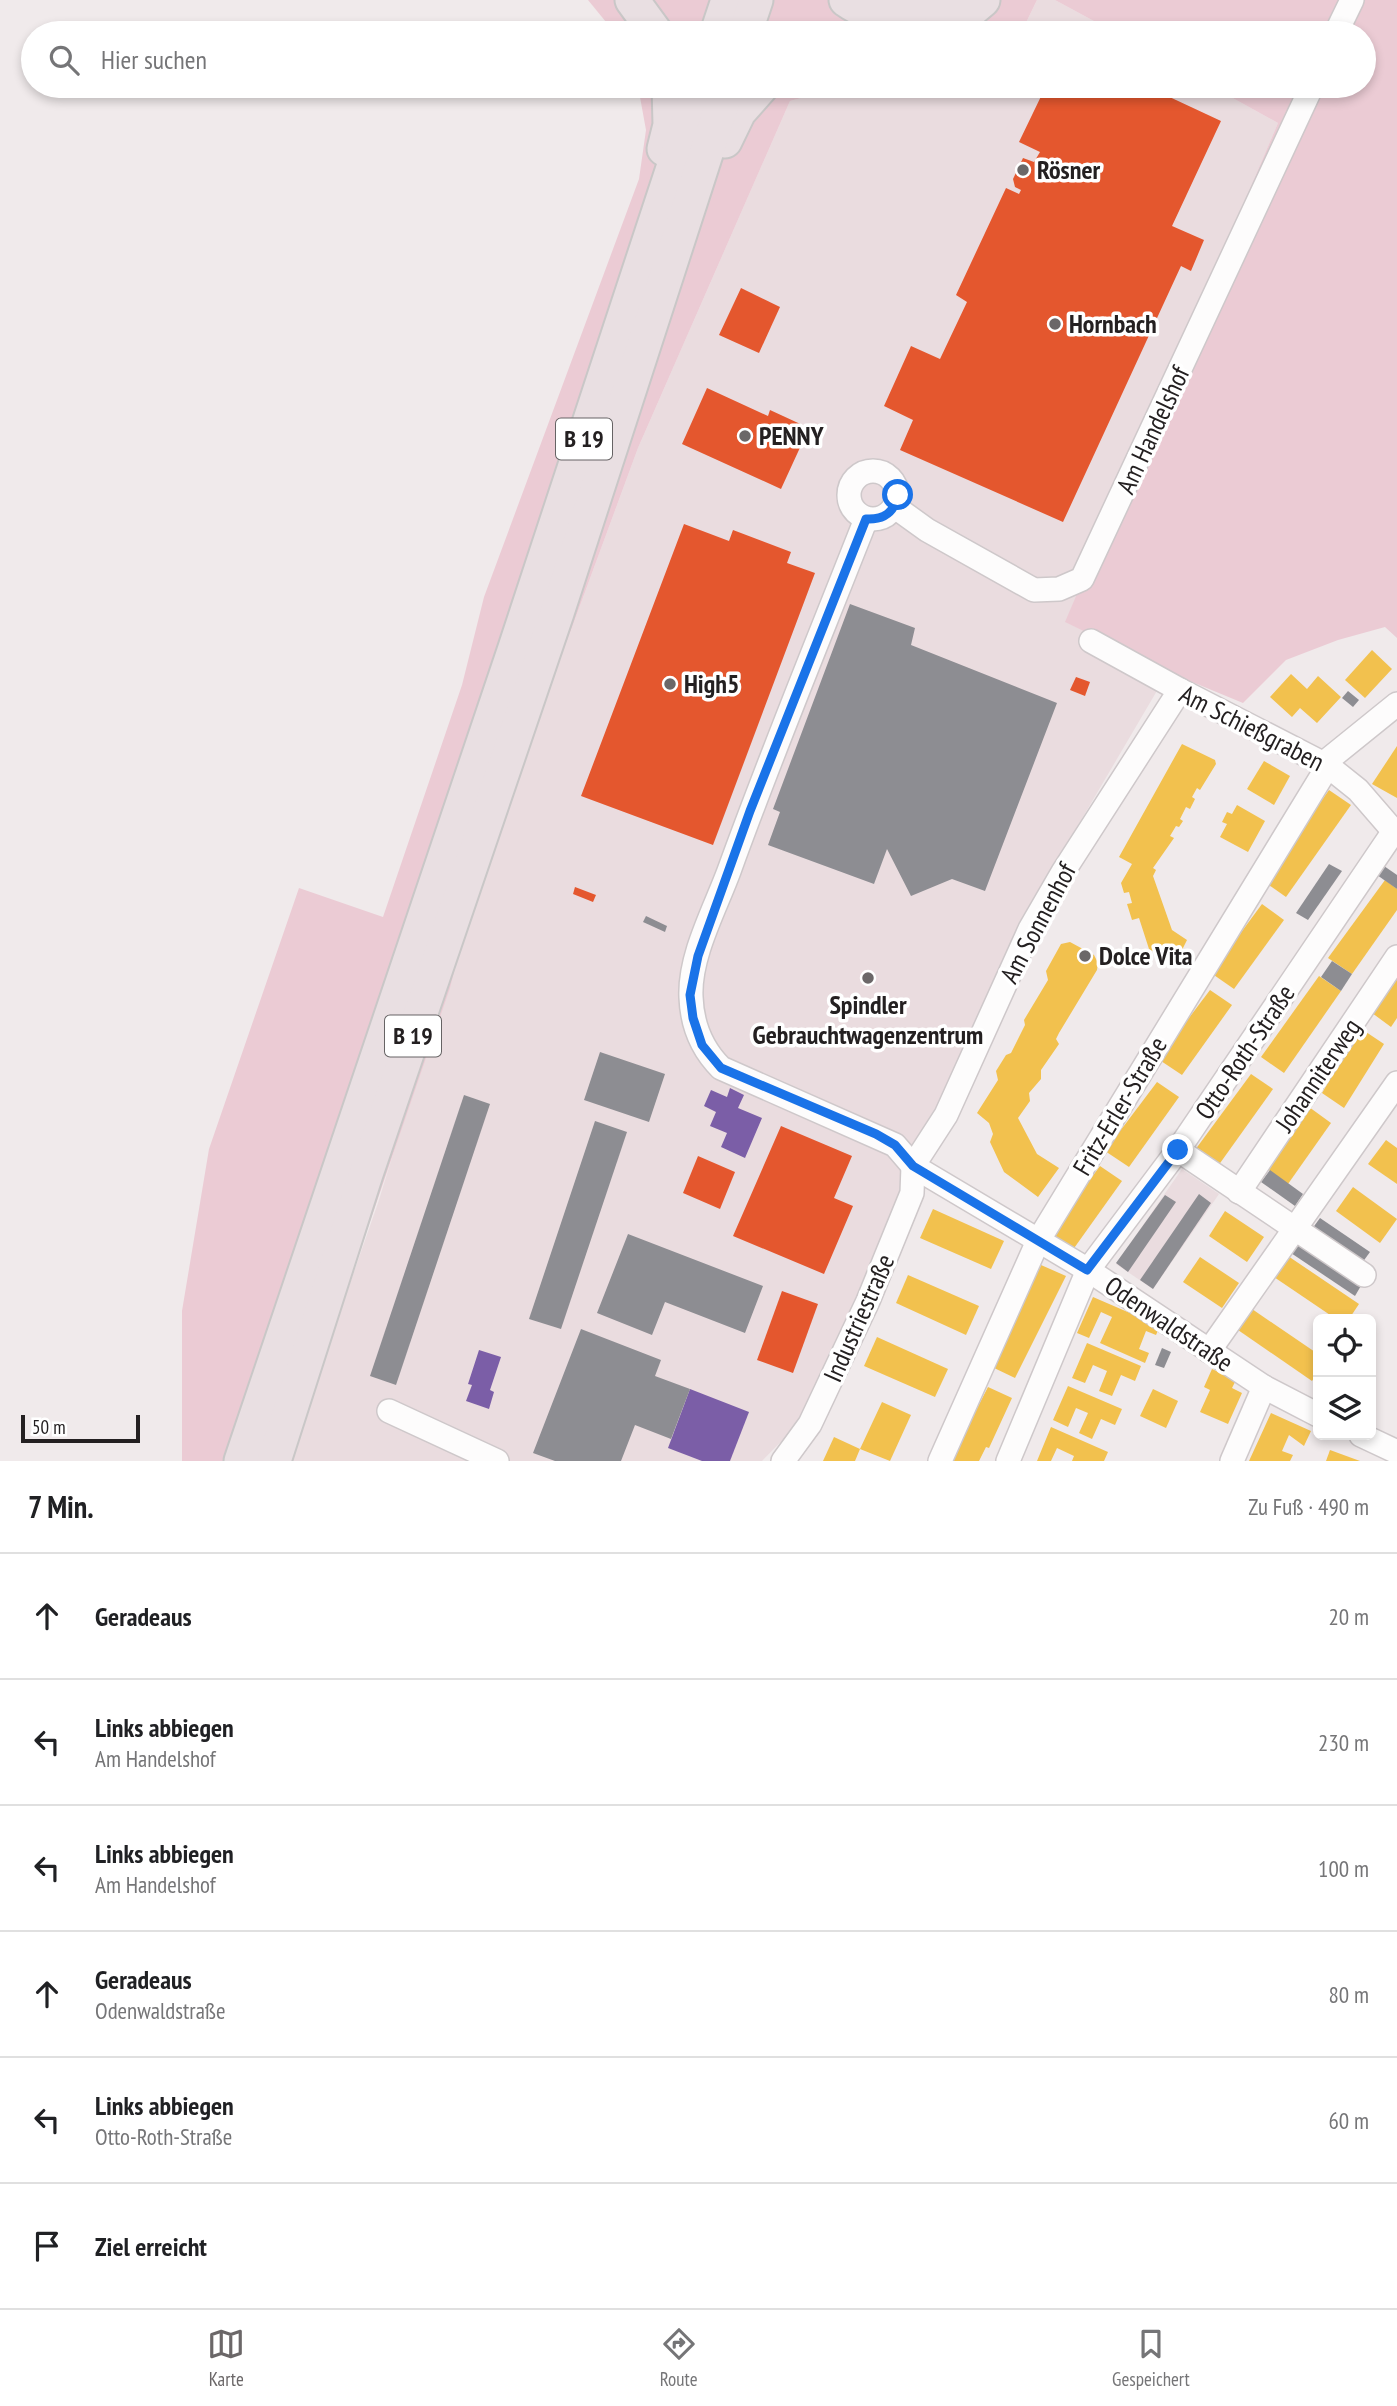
<!DOCTYPE html>
<html lang="de">
<head>
<meta charset="utf-8">
<style>
  :root { --surface:#fff; --page:#f6f6f6; --text:#202124; --muted:#757577; --line:#e0e0e0; --accent:#6b6768 }
  body { margin:0; font-family:"PT Sans Narrow",sans-serif; background:var(--page); color:var(--text) }
  .controls { position:absolute; right:21px; bottom:21px; display:grid; overflow:hidden; border-radius:10px; box-shadow:0 4px 10px #0003 }
  .controls button { width:63px; height:63px; display:grid; place-items:center; padding:0; border:0; border-bottom:2px solid var(--line); background:var(--surface); color:var(--text); font:35px sans-serif }
  .scale { position:absolute; left:21px; bottom:18px; width:119px; box-sizing:border-box; padding-left:7px; border:4px solid #242021; border-top:0; font-size:19px; line-height:24px; white-space:nowrap; color:#242021; -webkit-text-stroke:5px #fff; paint-order:stroke }
  .stop { position:absolute; width:21px; height:21px; margin:-16px; border:5px solid #1a73e8; border-radius:50%; background:#fff }
  .stop.end { background:#1a73e8; border-color:#fff; box-shadow:0 2px 7px #0008 }
  .list { margin:0; padding:0; list-style:none }
  h2 { display:flex; justify-content:space-between; align-items:center; height:91px; margin:0; padding:0 28px; font-size:30px }
  h2 small { font-size:23px; font-weight:400; color:var(--muted) }
  .list li { display:grid; grid-template-columns:46px 1fr auto; gap:21px; align-items:center; box-sizing:border-box; height:126px; padding:0 28px; border-top:2px solid var(--line) }
  .list b { display:block; font-size:26px; white-space:nowrap }
  .list p { margin:0; font-size:23px; white-space:nowrap; color:var(--muted) }
  .list em { font-size:23px; font-style:normal; color:var(--muted) }
  .icon { flex:none; width:38px; height:38px; fill:none; stroke:currentColor; stroke-width:2; stroke-linecap:round; stroke-linejoin:round }
  .map { position:relative; flex:none; width:1397px; height:1461px; overflow:hidden }
  .search { position:absolute; background:var(--surface); box-shadow:0 4px 10px #0003; left:21px; right:21px; top:21px; height:77px; display:flex; align-items:center; gap:18px; box-sizing:border-box; padding:0 24px; border-radius:38px; color:var(--muted); font-size:26px }
  .sheet { height:847px; background:var(--surface) }
  nav { display:flex; justify-content:space-around; align-items:center; box-sizing:border-box; height:98px; border-top:2px solid var(--line); background:var(--surface); font-size:19px; color:var(--muted) }
  nav a { display:grid; justify-items:center; gap:4px }
  nav .on { color:var(--accent) }
  .map>svg:first-child { display:block }
  .built { fill:#eadcdf }
  .green { fill:#ebcbd4 }
  .homes { fill:#f2c14e }
  .shops { fill:#e4572e }
  .offices { fill:#7b5ea7 }
  .industry { fill:#8d8d92 }
  .lines { fill:none; stroke-linecap:round; stroke-linejoin:round }
  .minor-casing { stroke:#cec8ca; stroke-width:26 }
  .highway-casing { stroke:#c9c7c7; stroke-width:37 }
  .minor { stroke:#fdfcfc; stroke-width:23 }
  .highway { stroke:#e9dfe2; stroke-width:33 }
  .route { stroke:#1a73e8; stroke-width:9 }
  .poi-dot { fill:#6b6768; stroke:#fff; stroke-width:2.5 }
  .labels { text-anchor:middle; stroke-width:7; stroke-linejoin:round; paint-order:stroke }
  .shield { fill:#fff; stroke:#666364; stroke-width:2 }
  .shield-label { font-size:24px; font-weight:bold; fill:#242021 }
  .poi-label { font-size:26px; font-weight:bold; fill:#242021; stroke:#fff; text-anchor:start }
  .street-label { font-size:26px; fill:#242021; stroke:#fff }
</style>
</head>
<body>
<div class="map">
<svg width="1397" height="1461" viewBox="0 0 1397 1461">
  <rect width="100%" height="100%" fill="#f0eaeb"/>
  <!-- built -->
  <g class="built">
    <polygon points="1037,0 1055,0 1116,33 1021,33"/>
    <polygon points="845,86 1211,86 1278,123 1066,622 1168,672 1023,919 801,1421 762,1461 288,1461 378,1203 471,902 638,448 790,101"/>
    <polygon points="1182,1169 1219,1194 1153,1289 1116,1264"/>
  </g>
  <!-- green -->
  <g class="green">
    <polygon points="588,0 1037,0 1021,33 615,33"/>
    <polygon points="1055,0 1397,0 1397,638 1385,627 1338,640 1286,660 1243,703 1168,672 1065,622 1278,123 1211,86 1364,86 1364,33 1116,33"/>
    <polygon points="638,86 845,86 790,101 638,448 471,902 450,988 288,1461 182,1461 182,1311 209,1149 299,888 383,917 462,685 484,597 639,179 646,130"/>
  </g>
  <!-- homes -->
  <g class="homes">
    <polygon points="1372,650 1392,669 1365,698 1345,680"/>
    <polygon points="1291,674 1307,689 1318,676 1341,697 1317,723 1300,708 1292,717 1270,697"/>
    <polygon points="1182,744 1215,760 1216,764 1200,790 1197,788 1192,797 1195,799 1190,809 1186,807 1180,819 1183,821 1179,827 1176,826 1170,836 1174,838 1153,868 1156,870 1153,876 1172,930 1187,940 1175,964 1149,949 1139,918 1132,920 1127,904 1132,903 1129,892 1124,893 1121,883 1132,864 1119,857"/>
    <polygon points="1397,746 1397,798 1372,784"/>
    <polygon points="1264,761 1290,776 1274,805 1247,789"/>
    <polygon points="1329,790 1351,805 1286,897 1263,881"/>
    <polygon points="1237,805 1265,821 1248,852 1220,837 1227,824 1222,822 1227,812 1232,814"/>
    <polygon points="1385,880 1397,889 1397,910 1352,974 1328,958"/>
    <polygon points="1262,904 1284,920 1234,989 1211,973"/>
    <polygon points="1070,942 1094,955 1098,963 1097,970 1059,1033 1056,1039 1059,1044 1041,1070 1041,1079 1029,1093 1030,1101 1018,1118 1037,1154 1059,1168 1038,1197 1004,1172 990,1142 993,1134 989,1123 977,1113 998,1080 996,1071 1006,1055 1011,1053 1025,1025 1024,1020 1048,980 1046,971 1061,944"/>
    <polygon points="1397,969 1397,1018 1391,1027 1368,1010"/>
    <polygon points="1319,976 1341,991 1284,1073 1261,1057"/>
    <polygon points="1210,990 1232,1005 1182,1075 1158,1059"/>
    <polygon points="1360,1028 1384,1044 1344,1108 1322,1093"/>
    <polygon points="1251,1074 1273,1089 1218,1166 1195,1150"/>
    <polygon points="1157,1082 1179,1097 1129,1167 1105,1151"/>
    <polygon points="1309,1107 1331,1123 1288,1184 1266,1168"/>
    <polygon points="1386,1140 1397,1148 1397,1184 1368,1164"/>
    <polygon points="1100,1166 1122,1181 1072,1251 1049,1235"/>
    <polygon points="1353,1187 1397,1219 1380,1243 1336,1211"/>
    <polygon points="933,1209 1004,1241 991,1269 920,1238"/>
    <polygon points="1225,1211 1264,1237 1247,1262 1209,1236"/>
    <polygon points="1285,1254 1359,1304 1349,1319 1336,1319 1271,1275"/>
    <polygon points="1200,1257 1239,1283 1222,1308 1183,1282"/>
    <polygon points="1041,1265 1066,1276 1015,1378 992,1367"/>
    <polygon points="908,1275 979,1306 966,1335 896,1303"/>
    <polygon points="1093,1297 1160,1326 1156,1335 1146,1331 1139,1349 1149,1353 1145,1363 1100,1343 1112,1317 1101,1312 1089,1338 1077,1333"/>
    <polygon points="1252,1309 1318,1354 1318,1372 1312,1381 1238,1330"/>
    <polygon points="877,1337 948,1369 935,1397 864,1366"/>
    <polygon points="1087,1343 1141,1366 1135,1381 1121,1375 1112,1396 1099,1391 1107,1371 1093,1365 1085,1383 1072,1378"/>
    <polygon points="1212,1369 1236,1380 1232,1388 1242,1393 1228,1424 1200,1412 1210,1390 1204,1387"/>
    <polygon points="1068,1386 1122,1409 1115,1425 1101,1419 1092,1439 1079,1433 1088,1413 1076,1408 1068,1427 1053,1420"/>
    <polygon points="988,1387 1012,1398 989,1448 986,1447 979,1461 950,1461"/>
    <polygon points="1153,1389 1178,1401 1166,1428 1140,1416"/>
    <polygon points="882,1402 911,1415 890,1461 860,1449"/>
    <polygon points="1271,1413 1311,1431 1304,1446 1289,1435 1282,1451 1293,1455 1290,1461 1249,1461"/>
    <polygon points="1051,1427 1108,1452 1104,1461 1072,1461 1074,1456 1057,1448 1051,1461 1037,1461"/>
    <polygon points="834,1437 860,1449 855,1461 823,1461"/>
    <polygon points="1330,1450 1360,1461 1326,1461"/>
  </g>
  <!-- shops -->
  <g class="shops">
    <polygon points="1046,86 1146,86 1221,121 1172,226 1204,240 1191,271 1181,266 1063,522 900,450 913,420 884,406 911,346 940,359 967,302 956,295 1006,188 1019,194 1021,190 1015,187 1013,179 1023,158 1034,162 1040,152 1019,142"/>
    <polygon points="741,288 780,307 759,353 719,335"/>
    <polygon points="707,388 768,416 770,410 809,428 781,489 682,444"/>
    <polygon points="684,524 729,541 733,530 791,552 787,563 815,573 713,845 581,796"/>
    <polygon points="1076,677 1090,682 1085,696 1070,690"/>
    <polygon points="575,887 596,895 593,902 573,894"/>
    <polygon points="781,1126 852,1156 834,1198 853,1206 824,1274 733,1236"/>
    <polygon points="698,1156 735,1172 720,1209 683,1193"/>
    <polygon points="782,1291 818,1304 793,1373 757,1360"/>
  </g>
  <!-- offices -->
  <g class="offices">
    <polygon points="730,1088 744,1095 738,1108 762,1118 745,1158 721,1147 727,1133 710,1126 716,1112 704,1106 711,1090 727,1097"/>
    <polygon points="479,1350 501,1357 490,1390 494,1392 489,1409 466,1401 472,1385 468,1384"/>
    <polygon points="690,1389 749,1412 730,1461 702,1461 668,1448"/>
  </g>
  <!-- industry -->
  <g class="industry">
    <polygon points="850,604 915,628 911,645 1057,703 985,891 952,879 911,896 887,849 874,884 768,845 780,812 773,809"/>
    <polygon points="1348,691 1359,700 1353,707 1342,698"/>
    <polygon points="1329,864 1342,871 1308,920 1296,913"/>
    <polygon points="1384,866 1397,875 1397,889 1377,875"/>
    <polygon points="646,916 667,926 665,932 643,922"/>
    <polygon points="1332,961 1352,974 1341,991 1321,977"/>
    <polygon points="600,1052 665,1074 649,1122 584,1100"/>
    <polygon points="464,1095 490,1104 396,1385 370,1376"/>
    <polygon points="595,1121 627,1132 561,1329 529,1319"/>
    <polygon points="1270,1170 1303,1194 1295,1206 1261,1182"/>
    <polygon points="1199,1194 1211,1203 1153,1289 1140,1280"/>
    <polygon points="1165,1195 1176,1202 1128,1272 1116,1263"/>
    <polygon points="1320,1218 1370,1252 1362,1263 1312,1229"/>
    <polygon points="628,1234 763,1286 745,1333 665,1302 652,1335 597,1313"/>
    <polygon points="1296,1239 1362,1284 1355,1296 1288,1251"/>
    <polygon points="581,1329 661,1360 655,1376 690,1389 671,1439 635,1425 621,1461 555,1461 533,1453"/>
    <polygon points="1162,1348 1171,1352 1164,1368 1155,1365"/>
  </g>
  <g class="lines">
    <defs>
      <g id="minor">
        <polyline points="1336,33 1352,0"/>
        <circle cx="873" cy="495" r="24"/>
        <polyline points="895,507 927,530 1034,590 1059,589 1082,579 1312,86"/>
        <path d="M866,519C820,636 772,752 729,871C715,909 689,956 691,997C692,1025 702,1049 721,1068L895,1145L913,1166L1088,1270L1264,1387L1318,1415"/>
        <polyline points="1091,641 1180,690 1328,766 1358,790 1397,835"/>
        <polyline points="1324,763 1397,704"/>
        <polyline points="1178,1150 1364,1275"/>
        <polyline points="913,1166 946,1115 1030,929 1063,872 1180,690"/>
        <polyline points="1239,1192 1397,957"/>
        <polyline points="1209,1351 1397,1083"/>
        <polyline points="389,1411 497,1461"/>
        <polyline points="1361,1435 1397,1452"/>
        <polyline points="783,1461 810,1424 868,1301 912,1193 913,1166"/>
        <polyline points="940,1461 1038,1241 1328,766"/>
        <polyline points="1008,1461 1088,1270 1178,1150 1394,831"/>
        <polyline points="1232,1461 1264,1387"/>
      </g>
      <g id="highway">
        <polyline points="632,0 656,33"/>
        <path d="M846,0C877,22 918,21 949,0"/>
        <polyline points="717,33 728,0"/>
        <polyline points="745,33 756,0"/>
        <polyline points="934,33 958,21 983,0"/>
        <polyline points="725,141 739,112 762,86"/>
        <polyline points="664,149 670,125 669,86"/>
        <polyline points="241,1461 515,648 700,86"/>
        <polyline points="274,1461 366,1174 557,613 728,86"/>
      </g>
    </defs>
    <!-- minor casing -->
    <use href="#minor" class="minor-casing"/>
    <!-- highway casing -->
    <use href="#highway" class="highway-casing"/>
    <!-- minor -->
    <use href="#minor" class="minor"/>
    <!-- highway -->
    <use href="#highway" class="highway"/>
  </g>
  <g class="lines">
    <!-- route -->
    <path class="route" d="M898,495C894,513 884,520 866,519L750,811L698,956L690,995L693,1018L702,1045L721,1068L876,1134L895,1145L913,1166L1087,1270L1178,1150"/>
  </g>
  <!-- markers -->
  <g class="poi-dot">
    <circle cx="1023" cy="170" r="7"/>
    <circle cx="1055" cy="324" r="7"/>
    <circle cx="745" cy="436" r="7"/>
    <circle cx="670" cy="684" r="7"/>
    <circle cx="1085" cy="956" r="7"/>
    <circle cx="868" cy="978" r="7"/>
  </g>
  <g class="labels">
    <!-- shield labels -->
    <g class="shield">
      <rect x="556" y="418.5" width="56" height="41" rx="5"/>
      <rect x="385" y="1015.5" width="56" height="41" rx="5"/>
    </g>
    <g class="shield-label">
      <text x="584" y="447">B 19</text>
      <text x="413" y="1044">B 19</text>
    </g>
    <!-- poi labels -->
    <g class="poi-label">
      <text x="1037" y="179">Rösner</text>
      <text x="1069" y="333">Hornbach</text>
      <text x="759" y="445">PENNY</text>
      <text x="684" y="693">High5</text>
      <text x="1099" y="965">Dolce Vita</text>
      <text x="868" y="1014" text-anchor="middle">Spindler<tspan x="868" dy="30">Gebrauchtwagenzentrum</tspan></text>
    </g>
    <!-- street labels -->
    <g class="street-label">
      <text transform="translate(1153 430) rotate(-65)" y="9">Am Handelshof</text>
      <text transform="translate(1252 728) rotate(27)" y="9">Am Schießgraben</text>
      <text transform="translate(1038 923) rotate(-62)" y="9">Am Sonnenhof</text>
      <text transform="translate(1245 1052) rotate(-56)" y="9">Otto-Roth-Straße</text>
      <text transform="translate(1318 1075) rotate(-56)" y="9">Johanniterweg</text>
      <text transform="translate(1120 1106) rotate(-59)" y="9">Fritz-Erler-Straße</text>
      <text transform="translate(859 1318) rotate(-66)" y="9">Industriestraße</text>
      <text transform="translate(1169 1324) rotate(34)" y="9">Odenwaldstraße</text>
    </g>
  </g>
</svg>
<div class="controls">
<button><svg class="icon" aria-label="locate" viewBox="0 0 24 24"><circle cx="12" cy="12" r="6"/><path d="M12 2v4M12 18v4M2 12h4M18 12h4"/></svg></button>
<button><svg class="icon" aria-label="layers" viewBox="0 0 24 24"><path d="M12 4l9 5-9 5-9-5zM3 14l9 5 9-5"/></svg></button>
</div>
<div class="scale">50 m</div>
<div class="stop" style="left:898px;top:495px"></div>
<div class="stop end" style="left:1178px;top:1150px"></div>
<div class="search"><svg class="icon" aria-label="search" viewBox="0 0 24 24"><circle cx="10" cy="10" r="6"/><path d="M15 15l6 6"/></svg>Hier suchen</div>
</div>
<section class="sheet">
<h2>7 Min.<small>Zu Fuß · 490 m</small></h2>
<ul class="list">
<li><svg class="icon" aria-label="ahead" viewBox="0 0 24 24"><path d="M12 20V5M6 11l6-6 6 6"/></svg><div><b>Geradeaus</b></div><em>20 m</em></li>
<li><svg class="icon" aria-label="left" viewBox="0 0 24 24"><path d="M17 20v-9H6M10 6l-5 5 5 5"/></svg><div><b>Links abbiegen</b><p>Am Handelshof</p></div><em>230 m</em></li>
<li><svg class="icon" aria-label="left" viewBox="0 0 24 24"><path d="M17 20v-9H6M10 6l-5 5 5 5"/></svg><div><b>Links abbiegen</b><p>Am Handelshof</p></div><em>100 m</em></li>
<li><svg class="icon" aria-label="ahead" viewBox="0 0 24 24"><path d="M12 20V5M6 11l6-6 6 6"/></svg><div><b>Geradeaus</b><p>Odenwaldstraße</p></div><em>80 m</em></li>
<li><svg class="icon" aria-label="left" viewBox="0 0 24 24"><path d="M17 20v-9H6M10 6l-5 5 5 5"/></svg><div><b>Links abbiegen</b><p>Otto-Roth-Straße</p></div><em>60 m</em></li>
<li><svg class="icon" aria-label="arrive" viewBox="0 0 24 24"><path d="M6 21V4h12l-3 4 3 4H6"/></svg><div><b>Ziel erreicht</b></div></li>
</ul>
</section>
<nav>
<a class="on"><svg class="icon" aria-label="map" viewBox="0 0 24 24"><path d="M3 6l6-2 6 2 6-2v14l-6 2-6-2-6 2zM9 4v14M15 6v14"/></svg>Karte</a>
<a><svg class="icon" aria-label="directions" viewBox="0 0 24 24"><path d="M12 3l9 9-9 9-9-9zM9 14v-3h6M13 9l2 2-2 2"/></svg>Route</a>
<a><svg class="icon" aria-label="saved" viewBox="0 0 24 24"><path d="M7 4h10v16l-5-4-5 4z"/></svg>Gespeichert</a>
</nav>
</body>
</html>
